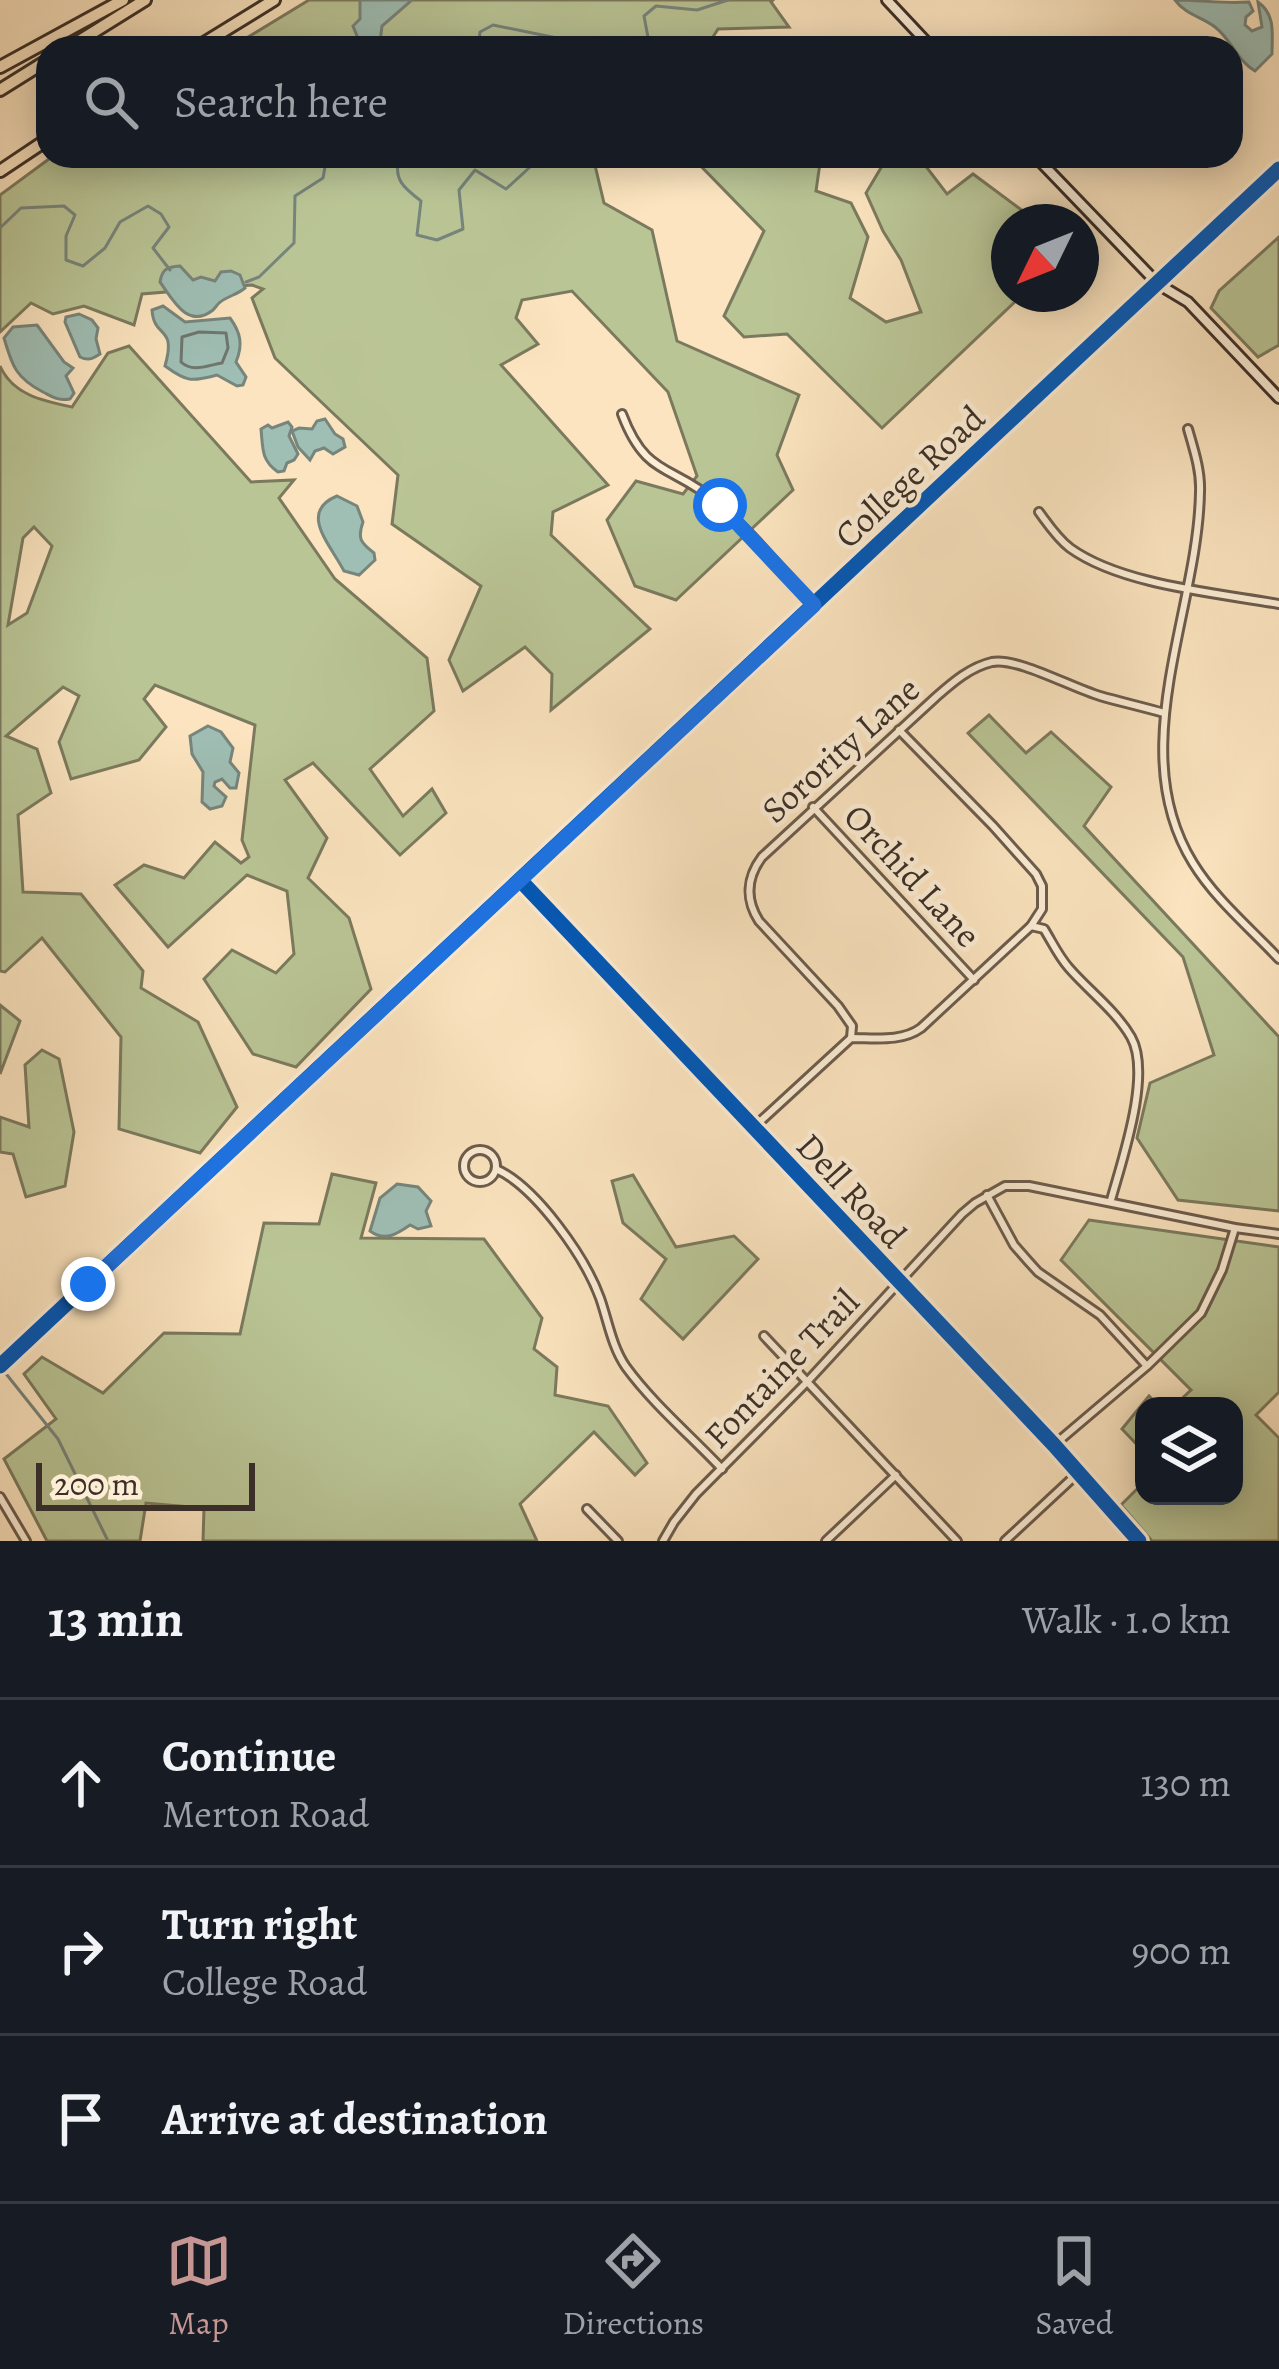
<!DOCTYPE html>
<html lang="en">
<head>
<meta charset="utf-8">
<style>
  :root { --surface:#171b24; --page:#242831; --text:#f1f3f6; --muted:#9ea1a6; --line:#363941; --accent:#c59692 }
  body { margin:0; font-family:Alegreya,serif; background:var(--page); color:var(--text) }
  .controls { position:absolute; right:36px; bottom:36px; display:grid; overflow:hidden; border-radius:24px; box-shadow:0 6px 30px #0003 }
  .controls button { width:108px; height:108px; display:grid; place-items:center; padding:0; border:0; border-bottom:3px solid var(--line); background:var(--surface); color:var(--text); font:60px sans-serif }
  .compass { position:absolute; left:991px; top:204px; width:108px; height:108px; border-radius:50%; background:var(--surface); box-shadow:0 6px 30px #0003; rotate:227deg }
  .scale { position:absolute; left:36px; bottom:30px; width:219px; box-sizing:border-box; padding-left:12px; border:6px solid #3c2f27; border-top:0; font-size:33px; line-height:42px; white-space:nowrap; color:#3c2f27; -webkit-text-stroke:9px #fcedd5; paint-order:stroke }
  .stop { position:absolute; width:36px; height:36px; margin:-27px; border:9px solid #1a73e8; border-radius:50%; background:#fff }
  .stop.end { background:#1a73e8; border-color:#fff; box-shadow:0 3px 12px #0008 }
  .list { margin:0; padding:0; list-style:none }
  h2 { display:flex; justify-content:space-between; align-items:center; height:156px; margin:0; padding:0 48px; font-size:51px }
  h2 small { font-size:39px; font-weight:400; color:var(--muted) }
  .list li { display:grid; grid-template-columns:78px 1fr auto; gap:36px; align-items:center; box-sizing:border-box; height:168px; padding:0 48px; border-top:3px solid var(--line) }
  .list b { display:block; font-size:45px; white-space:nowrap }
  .list p { margin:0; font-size:39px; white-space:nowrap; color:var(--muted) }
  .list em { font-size:39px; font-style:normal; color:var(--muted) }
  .icon { flex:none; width:66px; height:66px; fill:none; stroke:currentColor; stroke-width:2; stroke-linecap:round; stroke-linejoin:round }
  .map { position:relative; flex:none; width:1279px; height:1541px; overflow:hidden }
  .search { position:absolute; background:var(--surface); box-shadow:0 6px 30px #0003; left:36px; right:36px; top:36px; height:132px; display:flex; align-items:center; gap:30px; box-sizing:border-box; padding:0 42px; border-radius:36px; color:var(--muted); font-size:45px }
  .sheet { height:660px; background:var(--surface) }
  nav { display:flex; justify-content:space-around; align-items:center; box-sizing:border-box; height:168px; border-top:3px solid var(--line); background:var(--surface); font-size:33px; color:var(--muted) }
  nav a { display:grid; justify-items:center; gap:6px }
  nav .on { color:var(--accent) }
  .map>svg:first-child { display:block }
  .green { fill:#bac596; stroke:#7b7a5e; stroke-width:3; fill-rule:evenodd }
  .water { fill:#9fbeb4; stroke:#77857c; stroke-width:3 }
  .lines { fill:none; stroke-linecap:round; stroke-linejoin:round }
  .shore { stroke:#6e766e; stroke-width:3 }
  .stream { stroke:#77857c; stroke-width:3 }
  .street-casing { stroke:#6c5c4d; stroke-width:12 }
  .secondary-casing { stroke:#3c2f27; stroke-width:14 }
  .highway-casing { stroke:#3c2f27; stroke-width:16 }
  .street { stroke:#fcedd5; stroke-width:6 }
  .secondary { stroke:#fcedd5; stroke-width:8 }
  .highway { stroke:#fbe4bf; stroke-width:10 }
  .cycleway-casing { stroke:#fcedd5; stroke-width:22 }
  .cycleway { stroke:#0057b8; stroke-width:15 }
  .route { stroke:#1a73e8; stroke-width:15 }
  .labels { text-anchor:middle; stroke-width:9; stroke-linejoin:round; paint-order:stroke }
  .street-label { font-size:36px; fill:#3c2f27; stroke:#fcedd5 }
</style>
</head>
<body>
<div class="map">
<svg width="1279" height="1541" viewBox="0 0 1279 1541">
  <rect width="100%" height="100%" fill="#fbe4bf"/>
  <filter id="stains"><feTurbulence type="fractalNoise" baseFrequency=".00167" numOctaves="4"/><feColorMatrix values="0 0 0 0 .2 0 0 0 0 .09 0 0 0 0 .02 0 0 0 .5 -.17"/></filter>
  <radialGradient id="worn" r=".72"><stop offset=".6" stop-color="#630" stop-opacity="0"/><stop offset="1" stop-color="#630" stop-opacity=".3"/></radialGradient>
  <!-- green -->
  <g class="green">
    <polygon points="309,0 773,0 771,2 789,27 718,29 706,48 230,48"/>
    <polygon points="53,156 600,156 594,161 604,203 652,230 677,341 799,395 777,455 793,490 676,600 635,586 607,520 636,481 683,494 697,476 668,392 572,291 522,300 516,318 538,344 501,365 608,485 553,512 551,535 650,629 551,710 552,674 525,647 463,691 449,660 481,586 392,524 398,475 275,358 252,298 263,289 252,285 142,294 134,325 84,306 53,314 31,303 0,332 0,195"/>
    <polygon points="691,156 821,156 816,191 851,203 868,237 850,298 886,322 921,312 901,260 883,231 866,193 888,156 918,156 947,194 973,174 1027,214 1020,222 1009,222 1009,233 999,243 1009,253 1009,294 1020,294 1020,297 882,428 787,334 744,337 724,316 764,231"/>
    <polygon points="1279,237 1279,345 1258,357 1211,308 1219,291"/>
    <path d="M129,346L251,482L294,480L279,498L335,579L427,658L434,711L370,769L403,816L432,789L446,813L400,855L313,763L285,780L327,838L308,878L349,918L371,989L296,1067L253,1054L204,979L232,950L276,973L294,954L287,891L247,875L168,947L115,885L144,865L184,878L215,842L241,863L249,857L242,840L255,725L155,685L144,699L166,727L139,760L71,779L59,742L79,696L63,687L6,736L37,749L51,793L18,815L23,892L81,894L143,971L141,988L198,1022L237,1107L200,1153L119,1129L121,1037L42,938L5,972L0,971V366C13,395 43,401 72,407L108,353ZM34,527L52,546L27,613L8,625L23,538Z"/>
    <polygon points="989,715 1026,753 1051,732 1111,787 1084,826 1279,1037 1279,1211 1178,1200 1137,1138 1150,1083 1214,1055 1183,957 968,733"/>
    <polygon points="0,1005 20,1021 0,1074"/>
    <polygon points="42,1050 59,1059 74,1132 65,1186 26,1197 13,1154 0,1152 0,1117 29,1127 25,1065"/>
    <polygon points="332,1174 376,1183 361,1238 484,1239 542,1318 534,1349 557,1367 555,1395 608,1406 647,1463 635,1475 594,1432 520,1504 537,1541 203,1541 204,1508 146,1503 140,1541 47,1541 4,1459 56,1419 24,1374 42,1357 103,1393 164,1333 240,1334 264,1223 319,1224"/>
    <polygon points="633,1175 676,1247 734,1236 758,1259 683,1339 641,1299 666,1259 623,1223 612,1181"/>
    <polygon points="1089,1220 1279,1247 1279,1392 1256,1415 1279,1438 1279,1541 1152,1541 1121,1505 1144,1482 1144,1496 1234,1496 1234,1406 1174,1406 1191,1390 1061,1260"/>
    <polygon points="1149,1396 1159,1406 1144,1406 1144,1452 1122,1429"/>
  </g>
  <!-- water -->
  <g class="water">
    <polygon points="360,0 412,0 382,26 380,42 386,48 362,48 353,26 360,19"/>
    <path d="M1175,0C1201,0 1224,4 1249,2L1253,11L1246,17L1245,25L1252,31L1262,27L1258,2C1276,15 1272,34 1272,54L1255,71C1237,61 1232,40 1215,27C1202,17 1186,15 1175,0Z"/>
    <path d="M180,266L193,280L201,277L215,281L221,272L231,271L240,275L245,288C237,295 227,296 219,303C217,305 215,308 213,310C188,330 173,300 160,282C162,269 167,267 180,266Z"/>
    <path d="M163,306L185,322L230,318C241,333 243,345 236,362L246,377L243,385L237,386L217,375C191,382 187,382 165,366C177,324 154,340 152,310Z"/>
    <path d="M79,314L92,320L98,328L96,339L100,354C92,359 88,361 80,357L65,322L66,317Z"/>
    <path d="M37,325L64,362L73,368L66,376L74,393L70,399C58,401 53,397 43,392C16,378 12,366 4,338L13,327Z"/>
    <polygon points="325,419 335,434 343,439 345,447 333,454 324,448 315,451 310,460 298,447 292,431 299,428 312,429 317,421"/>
    <path d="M288,422L292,427L289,436L298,454L294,460L287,463L284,471L278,472C261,460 263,449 261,429L268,425L272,428Z"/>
    <path d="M337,496L357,506L363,522C357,539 361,543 374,553L375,560L359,575L344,571C330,544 298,512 337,496Z"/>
    <polygon points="208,726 221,732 233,748 230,762 239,773 236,788 230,788 222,779 215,782 214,786 226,797 222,806 210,809 202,802 203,772 192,754 190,736"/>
    <path d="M397,1184L418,1187L431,1201L426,1211L431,1226L418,1229L410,1225C397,1234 385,1242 370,1231L380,1198Z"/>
  </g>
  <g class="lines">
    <!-- shore -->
    <path class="shore" d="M199,332L226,333L228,348L222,363C208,365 193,373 181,362L182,337Z"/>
    <!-- stream -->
    <g class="stream">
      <polyline points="478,48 480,32 493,25 562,39 563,48"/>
      <polyline points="650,48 644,16 656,6 697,10 728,0"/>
      <path d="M400,156C392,179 404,188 421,201L417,235L437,240L463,229L459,190L475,170L506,189L542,156"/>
      <polyline points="0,228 21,208 64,206 75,215 66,236 66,260 83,266 105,248 120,222 148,206 161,214 169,227 153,248 170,270"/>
      <polyline points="246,282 259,277 294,243 295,196 323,178 327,156"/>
      <polyline points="0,1371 7,1375 58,1439 108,1541"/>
    </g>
    <defs>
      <g id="street">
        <path d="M622,414C646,478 672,464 716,502C752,532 782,571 814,605"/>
        <path d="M1188,429C1194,450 1201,471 1200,492C1198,612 1123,750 1193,863C1215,899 1250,928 1279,959"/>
        <path d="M1039,512C1048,524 1057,538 1070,548C1121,585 1217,593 1279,604"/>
        <polyline points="813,807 974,980"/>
        <polyline points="521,881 1054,1445 1139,1541"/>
        <path d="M1031,926L1044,929C1052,942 1059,957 1069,968C1089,991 1116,1011 1131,1037C1152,1074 1122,1160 1111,1200"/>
        <path d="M851,1038L852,1026L838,1006L759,921C745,899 747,877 762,857L936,697C952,683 970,667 992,662C1017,657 1072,688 1100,696C1121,702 1143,707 1164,713"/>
        <path d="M753,1128L851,1038C875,1038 902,1042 921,1028L1031,926L1042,909V886L1036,874L993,826L899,730"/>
        <circle cx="480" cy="1166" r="16"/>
        <path d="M496,1169C536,1187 585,1257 600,1298C608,1321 612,1347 626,1367C653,1404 691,1436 722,1469"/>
        <polyline points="987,1195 1014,1245 1028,1261 1038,1272 1100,1315 1146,1365"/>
        <polyline points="764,1336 957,1541"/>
        <polyline points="1054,1445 1147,1366 1201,1313 1222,1270 1235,1228"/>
        <polyline points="0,1497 26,1541"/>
        <polyline points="587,1509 618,1541"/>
        <polyline points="663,1541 674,1522 696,1494 807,1382 962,1214 975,1203 1005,1186 1029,1186 1235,1228 1279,1234"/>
        <polyline points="826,1541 896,1475"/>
        <polyline points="1005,1541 1078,1473"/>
      </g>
      <g id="secondary">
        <polyline points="887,0 932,48"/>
        <polyline points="1035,156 1158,284 1188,302 1279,398"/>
        <polyline points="0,1366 1279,169"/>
      </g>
      <g id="highway">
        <polyline points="68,48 145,0"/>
        <polyline points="196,48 274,0"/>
        <polyline points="0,67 123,0"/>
        <polyline points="0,90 48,60"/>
        <polyline points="0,171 48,139"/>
      </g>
    </defs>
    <!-- street casing -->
    <use href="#street" class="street-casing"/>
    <!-- secondary casing -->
    <use href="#secondary" class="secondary-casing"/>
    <!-- highway casing -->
    <use href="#highway" class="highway-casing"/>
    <!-- street -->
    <use href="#street" class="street"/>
    <!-- secondary -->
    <use href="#secondary" class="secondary"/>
    <!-- highway -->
    <use href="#highway" class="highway"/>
    <defs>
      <g id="cycleway">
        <polyline points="521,881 1054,1445 1139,1541"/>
        <polyline points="0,1366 1279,169"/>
      </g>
    </defs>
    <!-- cycleway casing -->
    <use href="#cycleway" class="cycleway-casing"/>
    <!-- cycleway -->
    <use href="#cycleway" class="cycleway"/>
  </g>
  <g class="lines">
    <!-- route -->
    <polyline class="route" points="88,1284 814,605 720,505"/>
  </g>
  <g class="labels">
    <!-- street labels -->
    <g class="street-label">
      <text transform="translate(909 476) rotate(-43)" y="13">College Road</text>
      <text transform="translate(840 749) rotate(-42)" y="13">Sorority Lane</text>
      <text transform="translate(913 875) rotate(47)" y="13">Orchid Lane</text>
      <text transform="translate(852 1190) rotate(47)" y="13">Dell Road</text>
      <text transform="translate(781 1368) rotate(-46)" y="13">Fontaine Trail</text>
    </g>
  </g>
  <rect width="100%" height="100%" filter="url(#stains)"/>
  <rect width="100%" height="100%" fill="url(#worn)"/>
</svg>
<div class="controls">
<button><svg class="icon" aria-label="layers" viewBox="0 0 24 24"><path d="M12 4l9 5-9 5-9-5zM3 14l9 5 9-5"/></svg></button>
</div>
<svg class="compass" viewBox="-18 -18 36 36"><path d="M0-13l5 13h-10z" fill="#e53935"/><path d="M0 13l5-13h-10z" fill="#9ea1a6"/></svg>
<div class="scale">200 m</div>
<div class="stop" style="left:720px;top:505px"></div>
<div class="stop end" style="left:88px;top:1284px"></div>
<div class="search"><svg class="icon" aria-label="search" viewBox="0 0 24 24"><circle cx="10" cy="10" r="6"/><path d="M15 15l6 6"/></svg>Search here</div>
</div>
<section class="sheet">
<h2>13 min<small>Walk · 1.0 km</small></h2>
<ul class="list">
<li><svg class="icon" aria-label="ahead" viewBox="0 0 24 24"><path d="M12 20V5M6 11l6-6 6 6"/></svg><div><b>Continue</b><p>Merton Road</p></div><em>130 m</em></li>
<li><svg class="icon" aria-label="right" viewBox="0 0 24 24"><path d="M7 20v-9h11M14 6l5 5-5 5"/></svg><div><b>Turn right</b><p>College Road</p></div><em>900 m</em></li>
<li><svg class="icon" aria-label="arrive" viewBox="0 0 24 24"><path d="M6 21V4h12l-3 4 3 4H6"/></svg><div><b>Arrive at destination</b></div></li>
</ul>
</section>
<nav>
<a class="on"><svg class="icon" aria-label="map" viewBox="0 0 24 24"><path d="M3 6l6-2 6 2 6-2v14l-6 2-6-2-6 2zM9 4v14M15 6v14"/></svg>Map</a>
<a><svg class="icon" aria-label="directions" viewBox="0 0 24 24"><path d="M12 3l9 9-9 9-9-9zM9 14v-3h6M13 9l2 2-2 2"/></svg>Directions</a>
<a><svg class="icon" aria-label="saved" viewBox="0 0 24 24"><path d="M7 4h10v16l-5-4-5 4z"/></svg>Saved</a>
</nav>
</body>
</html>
